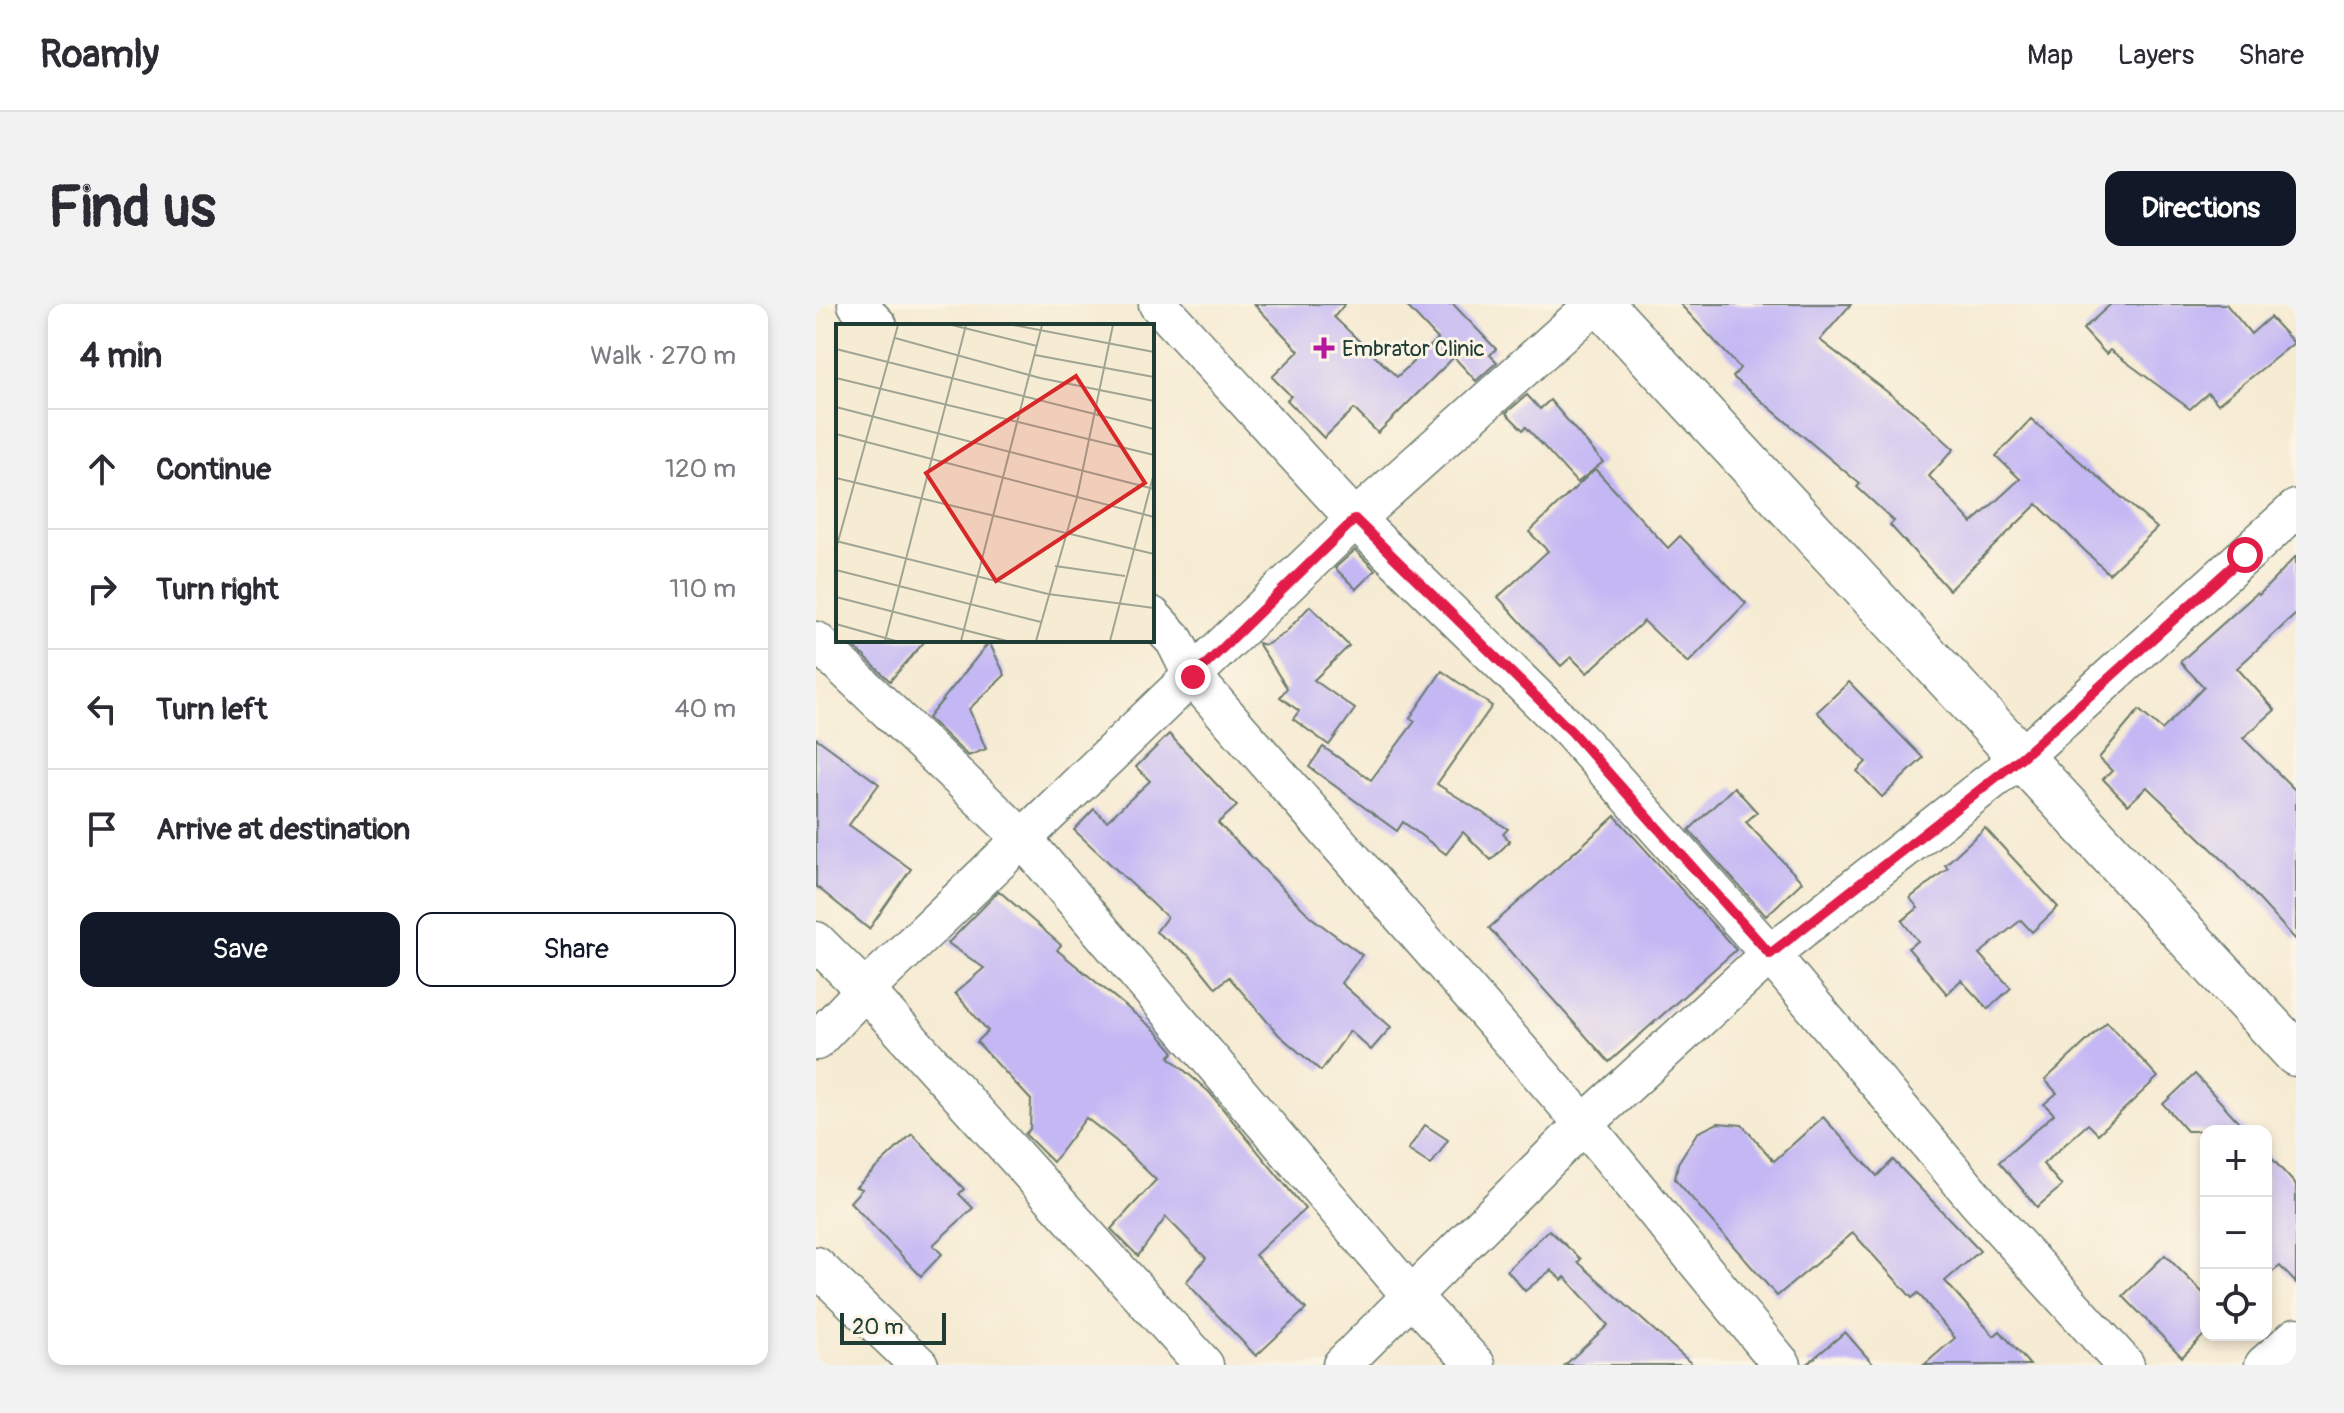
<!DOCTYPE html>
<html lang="en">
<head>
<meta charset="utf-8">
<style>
  :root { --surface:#fff; --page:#f2f2f3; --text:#2b2b33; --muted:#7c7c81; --line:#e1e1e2; --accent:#111827 }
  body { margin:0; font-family:Pangolin,sans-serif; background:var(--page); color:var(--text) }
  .controls { position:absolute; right:24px; bottom:24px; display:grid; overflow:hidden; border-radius:16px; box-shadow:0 4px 12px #0003 }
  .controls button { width:72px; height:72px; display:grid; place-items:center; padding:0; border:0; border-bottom:2px solid var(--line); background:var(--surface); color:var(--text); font:40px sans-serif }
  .scale { position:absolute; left:24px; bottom:20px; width:106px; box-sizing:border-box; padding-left:8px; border:4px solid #1f3d34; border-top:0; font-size:22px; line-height:28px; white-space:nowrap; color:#1f3d34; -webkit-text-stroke:6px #fcf5e5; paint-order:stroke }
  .stop { position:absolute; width:24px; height:24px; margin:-18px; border:6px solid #e11d48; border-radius:50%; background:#fff }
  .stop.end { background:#e11d48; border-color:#fff; box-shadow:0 2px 8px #0008 }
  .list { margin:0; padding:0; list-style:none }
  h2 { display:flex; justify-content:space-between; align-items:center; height:104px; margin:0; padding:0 32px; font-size:34px }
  h2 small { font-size:26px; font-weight:400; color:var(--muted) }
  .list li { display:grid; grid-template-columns:52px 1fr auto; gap:24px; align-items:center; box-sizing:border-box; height:120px; padding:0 32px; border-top:2px solid var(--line) }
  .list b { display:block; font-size:30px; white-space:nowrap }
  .list em { font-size:26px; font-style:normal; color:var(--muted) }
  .actions { display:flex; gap:16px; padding:24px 32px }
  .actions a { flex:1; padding:18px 0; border:2px solid var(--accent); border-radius:16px; text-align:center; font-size:28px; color:var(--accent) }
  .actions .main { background:var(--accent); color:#fff }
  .icon { flex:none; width:44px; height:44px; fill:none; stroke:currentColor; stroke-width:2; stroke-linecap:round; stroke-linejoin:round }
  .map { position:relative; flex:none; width:1480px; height:1061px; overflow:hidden; border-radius:16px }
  header { display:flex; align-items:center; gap:48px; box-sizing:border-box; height:112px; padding:0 40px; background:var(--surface); border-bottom:2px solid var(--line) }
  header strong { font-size:38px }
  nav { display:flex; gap:44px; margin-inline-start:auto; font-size:28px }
  .intro { display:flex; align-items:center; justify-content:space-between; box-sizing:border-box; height:192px; padding:0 48px }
  h1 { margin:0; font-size:56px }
  .button { padding:20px 36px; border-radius:16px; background:var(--accent); color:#fff; font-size:28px; font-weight:700 }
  main { display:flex; gap:48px; padding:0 48px }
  aside { flex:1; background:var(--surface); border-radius:16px; box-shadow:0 4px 12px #0003 }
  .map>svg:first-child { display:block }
  .building { fill:#c4b8f4 }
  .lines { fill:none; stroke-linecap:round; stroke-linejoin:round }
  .minor-casing { stroke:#6a7a6c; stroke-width:41 }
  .tertiary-casing { stroke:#6a7a6c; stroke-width:47 }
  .minor { stroke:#fff; stroke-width:38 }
  .tertiary { stroke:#fff; stroke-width:44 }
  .route { stroke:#e11d48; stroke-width:10 }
  .poi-dot { fill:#b5179e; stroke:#fcf5e5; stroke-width:3 }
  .labels { text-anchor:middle; stroke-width:6; stroke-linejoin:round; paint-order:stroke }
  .poi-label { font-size:22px; fill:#1f3d34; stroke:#fcf5e5; text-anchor:start }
  .inset-road { fill:none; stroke:#a0a593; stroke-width:2 }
  .view { fill:#d62828; fill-opacity:0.15; stroke:#d62828; stroke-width:4 }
  .inset-edge { fill:none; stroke:#1f3d34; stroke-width:4 }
</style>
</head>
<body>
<header>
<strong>Roamly</strong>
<nav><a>Map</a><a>Layers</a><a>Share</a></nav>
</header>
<div class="intro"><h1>Find us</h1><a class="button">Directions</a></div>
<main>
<aside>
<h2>4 min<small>Walk · 270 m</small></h2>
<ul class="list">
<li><svg class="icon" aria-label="ahead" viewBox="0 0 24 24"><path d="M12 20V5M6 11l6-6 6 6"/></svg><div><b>Continue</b></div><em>120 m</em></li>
<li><svg class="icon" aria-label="right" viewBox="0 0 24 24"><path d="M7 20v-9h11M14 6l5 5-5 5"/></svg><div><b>Turn right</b></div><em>110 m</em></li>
<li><svg class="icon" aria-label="left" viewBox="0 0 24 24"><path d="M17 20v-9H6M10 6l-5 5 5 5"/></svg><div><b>Turn left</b></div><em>40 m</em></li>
<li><svg class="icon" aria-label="arrive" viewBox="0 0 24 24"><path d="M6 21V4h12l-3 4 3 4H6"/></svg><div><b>Arrive at destination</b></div></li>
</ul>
<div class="actions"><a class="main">Save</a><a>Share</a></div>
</aside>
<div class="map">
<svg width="1480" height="1061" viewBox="0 0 1480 1061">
  <rect width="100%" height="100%" fill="#fcf5e5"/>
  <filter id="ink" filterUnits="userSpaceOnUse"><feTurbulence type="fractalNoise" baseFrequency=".0125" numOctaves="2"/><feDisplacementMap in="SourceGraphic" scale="16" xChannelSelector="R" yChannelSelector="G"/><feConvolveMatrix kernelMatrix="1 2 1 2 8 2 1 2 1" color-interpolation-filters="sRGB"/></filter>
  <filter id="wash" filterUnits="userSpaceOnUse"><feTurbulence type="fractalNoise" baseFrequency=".006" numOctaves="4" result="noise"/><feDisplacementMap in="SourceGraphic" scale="32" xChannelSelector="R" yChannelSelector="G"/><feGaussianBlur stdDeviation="1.8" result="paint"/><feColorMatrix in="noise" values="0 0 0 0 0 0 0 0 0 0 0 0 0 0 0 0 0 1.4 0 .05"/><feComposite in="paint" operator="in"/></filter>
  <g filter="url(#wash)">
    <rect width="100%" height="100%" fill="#f6ebd3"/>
    <g id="blocks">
      <!-- building -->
      <g class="building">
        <polygon points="438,0 529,0 518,13 581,73 622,35 589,0 637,0 680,45 674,51 681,58 660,77 638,53 562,129 538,105 508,134 471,96 475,92 456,73 483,47"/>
        <polygon points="864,0 1035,0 1004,36 1100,110 1138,145 1113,172 1156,219 1204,175 1180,152 1215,115 1341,224 1293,270 1221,200 1133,286 1074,221 1078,217 1041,183 1044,180 917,73 924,64"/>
        <polygon points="1295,0 1410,0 1435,30 1454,13 1478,39 1402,100 1392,89 1374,105 1294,46 1290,50 1267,25"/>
        <polygon points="711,91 724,105 734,96 787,158 761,179 710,123 707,126 690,109"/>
        <polygon points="779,165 852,244 864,232 930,299 872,359 828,317 771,369 755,353 745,362 682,293 732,247 713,228"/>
        <polygon points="539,246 559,266 540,285 519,264"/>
        <polygon points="1480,252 1480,310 1421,364 1459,406 1427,434 1480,487 1480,636 1408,557 1331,483 1312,501 1287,475 1296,467 1283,454 1323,406 1346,426 1388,383 1364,358 1441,289 1443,291"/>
        <polygon points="494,302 533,342 498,376 539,405 513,441 477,415 483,407 464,393 471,384 442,339 450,341 469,329"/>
        <polygon points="31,336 110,336 74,377"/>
        <polygon points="173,338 189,371 153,405 170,445 152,452 112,414"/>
        <polygon points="626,367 676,402 621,480 692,525 687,530 694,537 675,556 647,528 630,550 587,518 581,527 493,463 507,443 555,476 599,417 594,414"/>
        <polygon points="1033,378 1107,454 1066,493 1041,467 1050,458 1001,408"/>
        <polygon points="353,430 421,502 402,519 496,614 546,651 525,679 575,723 555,746 534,727 505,767 463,731 413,673 400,684 375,653 340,628 351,613 258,526 278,505 291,517 334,477 320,463"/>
        <polygon points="0,434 63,480 33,521 95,565 53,625 0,582"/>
        <polygon points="918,483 941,508 930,518 986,578 950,612 873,526"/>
        <polygon points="799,512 920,646 793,758 673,624"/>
        <polygon points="1169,524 1242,603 1216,628 1205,616 1163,650 1195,684 1172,705 1145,676 1131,690 1092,644 1102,637 1086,617 1102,604 1094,594 1132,564 1129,561"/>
        <polygon points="183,587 245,641 241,646 340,727 358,748 353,753 393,788 489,905 439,951 490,1005 440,1052 370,978 390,954 350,913 322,952 295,925 340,876 300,837 270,814 237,858 209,830 214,825 215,796 161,738 172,727 139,689 168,664 132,639"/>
        <polygon points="1291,718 1342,773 1282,830 1272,820 1227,860 1246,882 1221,903 1183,858 1238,810 1228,800 1241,789 1229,776"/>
        <polygon points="1379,770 1431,827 1371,827 1347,800"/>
        <polygon points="1007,813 1061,872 1077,856 1164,947 1129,977 1178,1032 1184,1027 1214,1061 1108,1061 1139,1034 1102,989 1096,994 1037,929 961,992 859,875 862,859 881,829 902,819 926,821 958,857"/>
        <polygon points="609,821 632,836 615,861 592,846"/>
        <polygon points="96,830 148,885 143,890 157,904 117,941 126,950 105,972 34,898 46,885 40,883"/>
        <polygon points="1450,848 1480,881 1480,979 1464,962 1450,973"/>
        <polygon points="733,926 765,955 762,958 877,1061 749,1061 792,1021 749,973 746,976 735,966 709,987 691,966"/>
        <polygon points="1349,951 1390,992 1390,1029 1366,1053 1307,992"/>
        <polygon points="1029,1028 1058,1061 990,1061"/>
      </g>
    </g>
  </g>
  <g filter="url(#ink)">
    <use href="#blocks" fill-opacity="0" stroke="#6a7a6c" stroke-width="2"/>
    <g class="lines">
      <defs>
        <g id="minor">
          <polyline points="41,0 62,22"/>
          <polyline points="342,0 539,215 756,428 954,650 1162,898 1309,1061"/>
          <polyline points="336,312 359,337 377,373 768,820 966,1061"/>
          <polyline points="0,337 208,536 596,993 660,1061"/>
          <polyline points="0,637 49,686 388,1061"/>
          <polyline points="0,737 49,686 539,215 779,0"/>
          <polyline points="0,962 103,1061"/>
          <polyline points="526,1061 768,820 954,650 1207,452 1480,205"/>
          <polyline points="1448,1061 1480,1033"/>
        </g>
        <polyline id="tertiary" points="785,0 1480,750"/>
      </defs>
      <!-- minor casing -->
      <use href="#minor" class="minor-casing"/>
      <!-- tertiary casing -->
      <use href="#tertiary" class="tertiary-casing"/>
      <!-- minor -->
      <use href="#minor" class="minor"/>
      <!-- tertiary -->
      <use href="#tertiary" class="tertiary"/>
    </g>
  </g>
  <g class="lines" filter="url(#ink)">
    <!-- route -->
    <polyline class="route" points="377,373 539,215 756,428 954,650 1207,452 1429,251"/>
  </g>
  <!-- markers -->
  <path class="poi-dot" d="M504 32h8v8h8v8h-8v8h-8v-8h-8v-8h8z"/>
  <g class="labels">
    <!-- poi labels -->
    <g class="poi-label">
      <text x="526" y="52">Embrator Clinic</text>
    </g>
  </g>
  <!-- overview -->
  <g transform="translate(20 20)">
    <rect width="318" height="318" fill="#f6ebd3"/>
    <path class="inset-road" d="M116,1L201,22M177,1L318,28M59,14L204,54L318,77M0,25L318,105M199,31L318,53M0,54L318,131M0,83L318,165M0,110L318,193M0,154L318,230M0,217L212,270L318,284M0,225L62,1M219,242L289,252M0,246L205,298M0,273L171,317M0,300L60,317M49,317L130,1M125,317L206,1M200,317L241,173L277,1M274,317L318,149"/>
    <path class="view" d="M240,52L309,159L160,257L90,149Z"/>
    <rect width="318" height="318" class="inset-edge"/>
  </g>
</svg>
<div class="controls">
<button>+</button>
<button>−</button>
<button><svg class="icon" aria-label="locate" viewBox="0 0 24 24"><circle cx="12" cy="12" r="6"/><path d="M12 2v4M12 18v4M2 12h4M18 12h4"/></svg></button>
</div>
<div class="scale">20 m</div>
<div class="stop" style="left:1429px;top:251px"></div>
<div class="stop end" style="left:377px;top:373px"></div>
</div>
</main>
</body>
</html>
